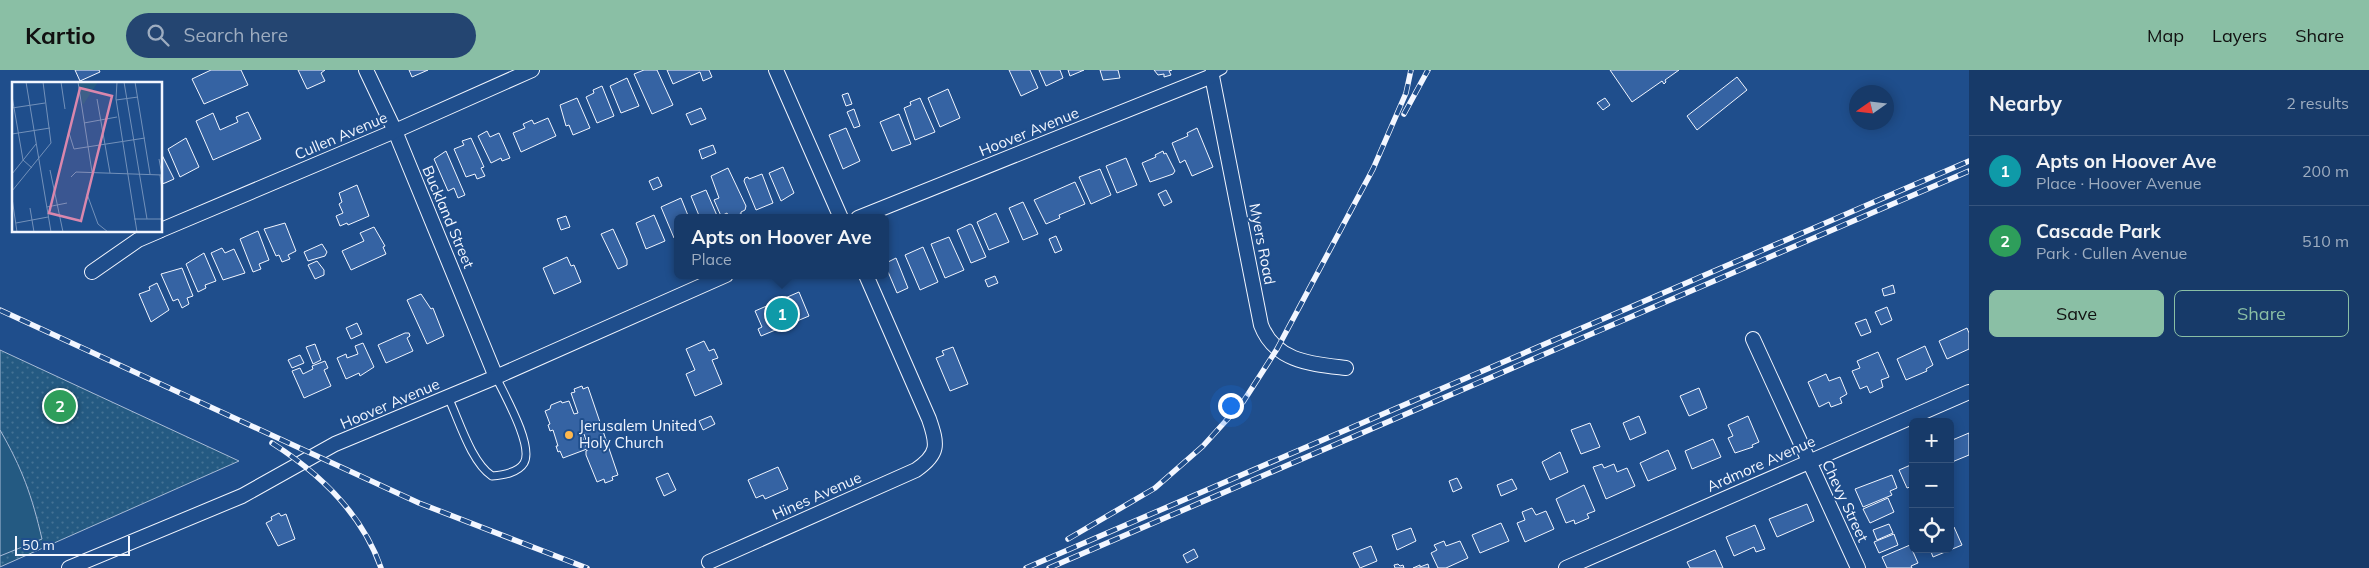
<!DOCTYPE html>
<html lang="en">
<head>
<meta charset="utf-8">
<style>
  :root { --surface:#173a69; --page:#244571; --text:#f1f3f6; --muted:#9eadc0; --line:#36547d; --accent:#8abfa5 }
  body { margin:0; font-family:Mulish,sans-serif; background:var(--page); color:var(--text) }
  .controls { position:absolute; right:15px; bottom:15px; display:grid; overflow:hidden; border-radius:8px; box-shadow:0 2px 12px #0003 }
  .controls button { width:45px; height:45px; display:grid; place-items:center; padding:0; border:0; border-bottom:1px solid var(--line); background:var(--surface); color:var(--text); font:25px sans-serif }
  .compass { position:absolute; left:1849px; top:15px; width:45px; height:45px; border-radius:50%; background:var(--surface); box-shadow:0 2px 12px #0003; rotate:256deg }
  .scale { position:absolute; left:15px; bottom:12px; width:115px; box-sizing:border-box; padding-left:5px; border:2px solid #f2f6ff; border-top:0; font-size:14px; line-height:18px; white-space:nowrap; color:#f2f6ff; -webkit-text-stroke:4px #1f4e8c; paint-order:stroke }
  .you { position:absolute; left:1230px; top:335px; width:18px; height:18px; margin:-12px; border:4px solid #fff; border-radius:50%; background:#1a73e8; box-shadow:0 0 0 8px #1a73e833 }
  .badge { display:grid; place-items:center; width:32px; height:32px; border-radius:50%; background:var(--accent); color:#fff; font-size:16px; font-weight:700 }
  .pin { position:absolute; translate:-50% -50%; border:2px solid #fff; box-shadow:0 1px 5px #0006 }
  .popup { position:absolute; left:674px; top:144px; width:215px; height:65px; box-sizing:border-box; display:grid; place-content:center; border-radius:8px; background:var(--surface); filter:drop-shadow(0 1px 4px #0005); font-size:16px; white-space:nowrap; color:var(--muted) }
  .popup b { font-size:19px; color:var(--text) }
  .popup::after { content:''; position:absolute; left:50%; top:100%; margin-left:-10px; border:10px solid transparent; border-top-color:var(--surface) }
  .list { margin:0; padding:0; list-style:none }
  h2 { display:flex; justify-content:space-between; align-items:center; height:65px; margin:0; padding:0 20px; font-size:21px }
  h2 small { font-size:16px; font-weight:400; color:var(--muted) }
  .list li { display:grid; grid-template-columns:32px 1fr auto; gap:15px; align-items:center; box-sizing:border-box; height:70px; padding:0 20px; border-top:1px solid var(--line) }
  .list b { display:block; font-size:19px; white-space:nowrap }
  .list p { margin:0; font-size:16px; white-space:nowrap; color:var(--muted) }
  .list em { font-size:16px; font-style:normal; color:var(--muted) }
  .actions { display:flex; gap:10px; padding:15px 20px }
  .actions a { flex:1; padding:11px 0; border:1px solid var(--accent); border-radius:8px; text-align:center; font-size:18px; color:var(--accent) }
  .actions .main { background:var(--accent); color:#111 }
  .icon { flex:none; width:28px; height:28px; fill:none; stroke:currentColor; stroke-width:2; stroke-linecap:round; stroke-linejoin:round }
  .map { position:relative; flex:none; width:1969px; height:498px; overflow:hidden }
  header { display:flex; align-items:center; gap:30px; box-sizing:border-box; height:70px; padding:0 25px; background:var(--accent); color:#111 }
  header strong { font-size:24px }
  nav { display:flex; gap:28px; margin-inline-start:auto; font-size:18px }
  .search { width:350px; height:45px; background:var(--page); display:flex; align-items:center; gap:12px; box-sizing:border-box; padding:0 18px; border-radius:28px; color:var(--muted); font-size:19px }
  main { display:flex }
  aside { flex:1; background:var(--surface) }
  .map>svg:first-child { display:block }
  .grass { fill:url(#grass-dots); stroke:#a8bbd7 }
  .garden { fill:#245a82; stroke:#a8bbd7 }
  .building { fill:#3563a3; stroke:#f2f6ff }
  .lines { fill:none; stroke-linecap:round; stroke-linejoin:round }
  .lane-casing { stroke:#f2f6ff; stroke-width:9 }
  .street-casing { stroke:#f2f6ff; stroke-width:16 }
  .lane { stroke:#1f4e8c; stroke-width:7 }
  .street { stroke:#1f4e8c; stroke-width:14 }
  .rail-casing { stroke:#f2f6ff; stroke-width:5.5 }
  .rail { stroke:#1f4e8c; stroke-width:4; stroke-dasharray:11; stroke-linecap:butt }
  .poi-dot { fill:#ffb74d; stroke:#1f4e8c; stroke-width:2 }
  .labels { text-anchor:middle; stroke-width:4; stroke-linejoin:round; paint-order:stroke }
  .street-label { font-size:15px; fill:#f2f6ff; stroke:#1f4e8c }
  .poi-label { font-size:15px; fill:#f2f6ff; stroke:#1f4e8c; text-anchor:start }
  .inset-road { fill:none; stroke:#7391ba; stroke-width:1 }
  .view { fill:#da87ad; fill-opacity:0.15; stroke:#da87ad; stroke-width:2.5 }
  .inset-edge { fill:none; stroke:#f2f6ff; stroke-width:2.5 }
</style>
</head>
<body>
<header>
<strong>Kartio</strong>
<div class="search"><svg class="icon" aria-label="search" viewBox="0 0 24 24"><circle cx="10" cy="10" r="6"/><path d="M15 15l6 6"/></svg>Search here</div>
<nav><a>Map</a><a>Layers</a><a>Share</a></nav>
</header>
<main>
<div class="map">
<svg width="1969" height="498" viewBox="0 0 1969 498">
  <defs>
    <pattern id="grass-dots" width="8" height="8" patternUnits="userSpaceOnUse" patternTransform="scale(1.25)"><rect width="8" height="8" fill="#245a82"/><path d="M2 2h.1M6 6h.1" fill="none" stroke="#447295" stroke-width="1.8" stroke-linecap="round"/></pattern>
  </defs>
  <rect width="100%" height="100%" fill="#1f4e8c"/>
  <!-- grass -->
  <polygon class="grass" points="0,280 239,391 0,497"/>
  <!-- garden -->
  <path class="garden" d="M0,360C22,398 32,426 42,469L0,486Z"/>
  <!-- building -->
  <g class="building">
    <polygon points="75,0 99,0 100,2 80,11"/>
    <polygon points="211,0 241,0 248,15 204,34 192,9"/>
    <polygon points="298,0 325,0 321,3 325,11 307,19"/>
    <polygon points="409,0 428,0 412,7"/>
    <polygon points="644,0 657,0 673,35 652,44 634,4"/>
    <polygon points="667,0 709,0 712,7 703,11 700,2 673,14"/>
    <polygon points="1009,0 1030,0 1038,18 1021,26"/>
    <polygon points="1039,0 1060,0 1063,8 1046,16"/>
    <polygon points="1068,0 1084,0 1070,6"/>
    <polygon points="1100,0 1118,0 1120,8 1103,10"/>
    <polygon points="1154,0 1172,0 1169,1 1171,5 1164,7 1164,4 1158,5"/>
    <polygon points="1610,0 1679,0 1665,10 1666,12 1664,14 1662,11 1632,32"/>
    <polygon points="1737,7 1747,20 1697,60 1687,46"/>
    <polygon points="627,8 639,36 621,43 610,16"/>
    <polygon points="602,16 614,46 597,53 586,27 594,23 593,20"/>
    <polygon points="948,19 960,48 940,57 928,28"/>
    <polygon points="848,23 852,34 846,36 842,25"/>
    <polygon points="577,28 590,58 573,65 569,55 566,56 560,35"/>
    <polygon points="920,28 935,62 915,70 904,38 911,35 910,32"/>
    <polygon points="1605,28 1610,35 1603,40 1597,33"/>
    <polygon points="701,38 706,49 691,55 686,44"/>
    <polygon points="854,39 860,56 854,58 847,42"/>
    <polygon points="248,42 261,69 213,90 196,51 213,43 220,60 238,52 236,47"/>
    <polygon points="899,44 911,74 892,81 880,52"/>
    <polygon points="548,48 556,66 521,82 513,63 525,58 523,54 532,50 534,54"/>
    <polygon points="846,58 860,91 843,99 829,65"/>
    <polygon points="1197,58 1213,97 1192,106 1185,90 1180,93 1172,73 1188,66 1187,63"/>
    <polygon points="487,61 490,67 499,63 510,88 502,91 501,88 491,93 478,66"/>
    <polygon points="186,68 199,97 180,107 168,79"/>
    <polygon points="471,68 484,97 481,98 485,106 477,109 475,104 466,107 454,79 464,75 462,71"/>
    <polygon points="713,75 716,83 702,89 699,80"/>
    <polygon points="446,81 465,125 458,128 454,118 448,121 434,89"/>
    <polygon points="1163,81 1164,84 1166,83 1175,101 1173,104 1150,112 1142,93 1156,87 1155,85"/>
    <polygon points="161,83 174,109 165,113 161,114"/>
    <polygon points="1126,88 1137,115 1117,123 1106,96"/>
    <polygon points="783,97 794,123 781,131 769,103"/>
    <polygon points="728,98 746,136 745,140 741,142 741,144 729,147 727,143 721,146 714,130 719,128 711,106"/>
    <polygon points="1100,99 1111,125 1091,134 1079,107"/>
    <polygon points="762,104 773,133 756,140 744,111 745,108 748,107 749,109"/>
    <polygon points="658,107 662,116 653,120 649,111"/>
    <polygon points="1075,112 1085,134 1059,145 1060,148 1046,154 1034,130"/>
    <polygon points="357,115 369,146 348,155 347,153 340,156 336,146 343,143 339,134 342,132 339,123"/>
    <polygon points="706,120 718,148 700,148 691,126"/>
    <polygon points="1166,120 1172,132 1164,136 1158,124"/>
    <polygon points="681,128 689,148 678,148 678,166 674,168 661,137"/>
    <polygon points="1023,132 1038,164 1023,170 1009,138"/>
    <polygon points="996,143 1009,172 989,180 977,152"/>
    <polygon points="654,145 665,171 646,179 636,153"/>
    <polygon points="566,146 570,157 561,160 557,149"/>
    <polygon points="285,153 296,181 288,185 290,189 282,192 279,185 276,186 264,159"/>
    <polygon points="970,154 972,155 986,187 971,193 957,160"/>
    <polygon points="374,157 385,176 383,177 386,184 351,200 342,181 364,171 360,163"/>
    <polygon points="613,159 627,190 627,195 618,199 601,164"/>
    <polygon points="258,161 269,190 259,194 261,199 253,202 240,169"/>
    <polygon points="1056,166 1062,180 1055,183 1049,169"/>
    <polygon points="949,167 964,200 945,208 931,174"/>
    <polygon points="322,174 327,182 325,186 308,191 304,182"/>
    <polygon points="923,177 938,212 920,220 905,185"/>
    <polygon points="222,178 225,183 234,179 245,203 223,210 211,183"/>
    <polygon points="204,183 216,211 205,215 206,218 198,222 186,194"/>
    <polygon points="567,187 571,196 574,195 581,212 554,224 543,198"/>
    <polygon points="896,188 908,218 897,223 886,197 886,193"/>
    <polygon points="317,191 324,200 324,205 315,209 308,195"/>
    <polygon points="182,198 193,226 187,228 189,234 182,238 178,229 173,231 161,204"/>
    <polygon points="995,206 998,213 988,217 985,210"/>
    <polygon points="157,213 169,240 151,252 139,224 150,220 149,217"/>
    <polygon points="1893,215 1895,223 1884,226 1882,219"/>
    <polygon points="799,222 809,246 761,266 758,259 762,257 755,241"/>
    <polygon points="421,224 431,239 433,238 444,266 427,274 407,230"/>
    <polygon points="1887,237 1892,250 1881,255 1875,242"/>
    <polygon points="1866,249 1871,262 1861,266 1855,253"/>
    <polygon points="357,253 362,264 351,269 346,258"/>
    <polygon points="1967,258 1969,263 1969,279 1947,289 1939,271"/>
    <polygon points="405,263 409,263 410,266 407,268 413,281 386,293 378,275"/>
    <polygon points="704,271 709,281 714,279 718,288 712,290 722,314 695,326 686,304 695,300 686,279"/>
    <polygon points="363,273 374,297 360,306 359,303 346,309 337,288 346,284 347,288 358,284 355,276"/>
    <polygon points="315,274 321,290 313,294 306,277"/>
    <polygon points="1925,276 1933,295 1926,299 1927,301 1906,310 1897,289"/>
    <polygon points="953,277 968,314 950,321 936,288 944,285 942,281"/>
    <polygon points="1878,282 1889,307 1881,310 1883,317 1870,323 1867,316 1860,319 1852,301 1860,298 1857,291"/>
    <polygon points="300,285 304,293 292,298 288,290"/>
    <polygon points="325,291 328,298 324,300 331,316 304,328 292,301 300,298 303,304 313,299 312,296"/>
    <polygon points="1826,304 1829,311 1840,307 1847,324 1840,328 1842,333 1831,337 1829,332 1819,337 1808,312"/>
    <polygon points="582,316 583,319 588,317 618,405 612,407 613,410 605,413 604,409 597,412 586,385 586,381 589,379 584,364 582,365 587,379 563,388 560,381 558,382 556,376 558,376 553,360 550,361 548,355 550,354 545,341 550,339 551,335 561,331 562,333 569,331 574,344 578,343 571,323 575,322 574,319"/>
    <polygon points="1699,318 1707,338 1689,346 1680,326"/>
    <polygon points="711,346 715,354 703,360 699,351"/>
    <polygon points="1639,346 1646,363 1630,370 1623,353"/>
    <polygon points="1748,346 1759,372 1752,375 1753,377 1735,383 1728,368 1733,366 1728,355"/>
    <polygon points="1590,353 1600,377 1581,384 1571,360"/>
    <polygon points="1969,363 1969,385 1952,392 1950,371"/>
    <polygon points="1713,369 1721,387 1692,399 1685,381"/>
    <polygon points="1668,380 1676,399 1648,411 1640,393"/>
    <polygon points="1560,382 1568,402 1550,410 1542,392"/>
    <polygon points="1602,394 1604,398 1614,394 1617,402 1627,398 1635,416 1606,429 1593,397"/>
    <polygon points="1913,394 1913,416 1907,418 1899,400"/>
    <polygon points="778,397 788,419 765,429 763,425 756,428 748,410"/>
    <polygon points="668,403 676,420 664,426 656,408"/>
    <polygon points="1892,405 1897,418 1890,421 1892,425 1863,437 1855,419"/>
    <polygon points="1457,408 1462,418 1453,422 1449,411"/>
    <polygon points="1512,409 1517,419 1501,426 1497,415"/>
    <polygon points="1584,415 1595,441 1587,444 1589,448 1575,454 1574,450 1566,453 1556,429"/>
    <polygon points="1888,428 1894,442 1870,453 1863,439"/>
    <polygon points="1807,434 1814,451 1777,467 1769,449"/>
    <polygon points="1532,438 1536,445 1546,441 1554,459 1525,472 1517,453 1525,450 1522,442"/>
    <polygon points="279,443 281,446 286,444 295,469 278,476 266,453 272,450 271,447"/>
    <polygon points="1501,453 1509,471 1480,483 1472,465"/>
    <polygon points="1889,454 1893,463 1877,470 1873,460"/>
    <polygon points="1755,455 1765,479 1756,482 1754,477 1734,486 1726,467"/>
    <polygon points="1954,457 1962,475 1933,487 1930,479 1950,479 1950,458"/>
    <polygon points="1411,458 1416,471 1397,480 1392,465"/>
    <polygon points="1894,464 1898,475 1879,483 1874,472"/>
    <polygon points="1444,471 1446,476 1460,471 1468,488 1446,498 1438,498 1431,483 1437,480 1434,475"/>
    <polygon points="1910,475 1918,493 1911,496 1912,498 1887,498 1882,487"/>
    <polygon points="1371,476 1377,491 1360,498 1353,483"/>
    <polygon points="1194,479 1198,487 1187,493 1183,485"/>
    <polygon points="1715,480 1723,498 1690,498 1687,492"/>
    <polygon points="1398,494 1400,496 1403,495 1404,498 1395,498 1394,495"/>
    <polygon points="1428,494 1429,498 1413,498 1420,495 1420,497"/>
  </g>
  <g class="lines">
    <defs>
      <g id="lane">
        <polyline points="1212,6 1223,0"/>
        <path d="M448,327C459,350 471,392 492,406C503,405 518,403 524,393C534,376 504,324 496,307"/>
      </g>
      <g id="street">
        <polyline points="366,0 395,61 496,307"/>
        <polyline points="776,0 841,148"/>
        <path d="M1213,0L1212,6L1261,255C1275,292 1312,294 1346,298"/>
        <polyline points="858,148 1212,6"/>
        <polyline points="161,160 395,61 532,0"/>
        <polyline points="92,202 138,170 159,161"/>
        <polyline points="1753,269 1858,498"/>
        <path d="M709,492L916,400C939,384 938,375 929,349L866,205"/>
        <polyline points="69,498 242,426 335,374 496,307 726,205"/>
        <polyline points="1566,498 1969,322"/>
      </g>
    </defs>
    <!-- lane casing -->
    <use href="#lane" class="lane-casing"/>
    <!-- street casing -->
    <use href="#street" class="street-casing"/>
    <!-- lane -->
    <use href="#lane" class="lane"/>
    <!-- street -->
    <use href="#street" class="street"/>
    <defs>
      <g id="rail">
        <polyline points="1404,44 1428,0"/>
        <polyline points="0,240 419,433 587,498"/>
        <path d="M272,373C319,403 362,443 381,498"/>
        <polyline points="1068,469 1155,418 1203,376 1243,332 1277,279 1373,99 1406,23 1411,0"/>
        <polyline points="1026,498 1969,91"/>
        <polyline points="1049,498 1969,101"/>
      </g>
    </defs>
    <!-- rail casing -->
    <use href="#rail" class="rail-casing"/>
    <!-- rail -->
    <use href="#rail" class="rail"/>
  </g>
  <!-- markers -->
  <circle class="poi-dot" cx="569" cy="365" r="5"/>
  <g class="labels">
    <!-- street labels -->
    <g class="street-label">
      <text transform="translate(1029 62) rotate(-22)" y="5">Hoover Avenue</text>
      <text transform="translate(341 66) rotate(-23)" y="5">Cullen Avenue</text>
      <text transform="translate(448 147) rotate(67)" y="5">Buckland Street</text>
      <text transform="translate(1262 174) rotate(79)" y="5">Myers Road</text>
      <text transform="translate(390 334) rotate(-23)" y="5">Hoover Avenue</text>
      <text transform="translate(1761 394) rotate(-24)" y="5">Ardmore Avenue</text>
      <text transform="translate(817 426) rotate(-24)" y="5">Hines Avenue</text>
      <text transform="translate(1845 431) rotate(65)" y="5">Chevy Street</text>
    </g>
    <!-- poi labels -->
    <g class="poi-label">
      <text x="579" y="361">Jerusalem United<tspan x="579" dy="17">Holy Church</tspan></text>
    </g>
  </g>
  <!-- overview -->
  <g transform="translate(12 12)">
    <rect width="150" height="150" fill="#1f4e8c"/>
    <path d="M67,0H86L71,23L69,13Z" fill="#245a82"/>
    <path class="inset-road" d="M14,0L39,150M49,0L53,27M66,0L80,90M105,0L104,17L125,150M112,0L135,137M123,0L138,92M0,14L11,78L20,86M85,17L98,91M104,18L126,15M0,26L33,21M72,41L105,35M57,51L62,67L133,56M0,52L38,46M147,77L150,93M38,88L51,150M0,92L24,62M148,93L150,108M59,95L64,90L150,93M0,109L39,61L31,0M75,112L86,142L96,150M0,116L5,150M35,125L55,121M18,126L22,150M122,137H150M4,141L36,135"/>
    <path class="view" d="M68,6L100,14L69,139L37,131Z"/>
    <rect width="150" height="150" class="inset-edge"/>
  </g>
</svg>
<div class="controls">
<button>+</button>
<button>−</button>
<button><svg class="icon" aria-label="locate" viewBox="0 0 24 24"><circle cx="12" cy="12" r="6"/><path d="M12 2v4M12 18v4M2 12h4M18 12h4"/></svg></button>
</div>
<svg class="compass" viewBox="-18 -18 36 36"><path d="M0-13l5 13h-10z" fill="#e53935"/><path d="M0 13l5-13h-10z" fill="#9eadc0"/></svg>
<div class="scale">50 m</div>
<div class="you"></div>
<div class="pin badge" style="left:782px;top:244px;background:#0f9aa8">1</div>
<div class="popup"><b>Apts on Hoover Ave</b>Place</div>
<div class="pin badge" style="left:60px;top:336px;background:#2e9e5b">2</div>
</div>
<aside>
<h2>Nearby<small>2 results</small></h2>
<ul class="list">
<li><span class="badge" style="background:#0f9aa8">1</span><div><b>Apts on Hoover Ave</b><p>Place · Hoover Avenue</p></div><em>200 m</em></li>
<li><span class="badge" style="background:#2e9e5b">2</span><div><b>Cascade Park</b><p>Park · Cullen Avenue</p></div><em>510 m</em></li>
</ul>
<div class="actions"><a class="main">Save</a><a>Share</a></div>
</aside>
</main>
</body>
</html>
